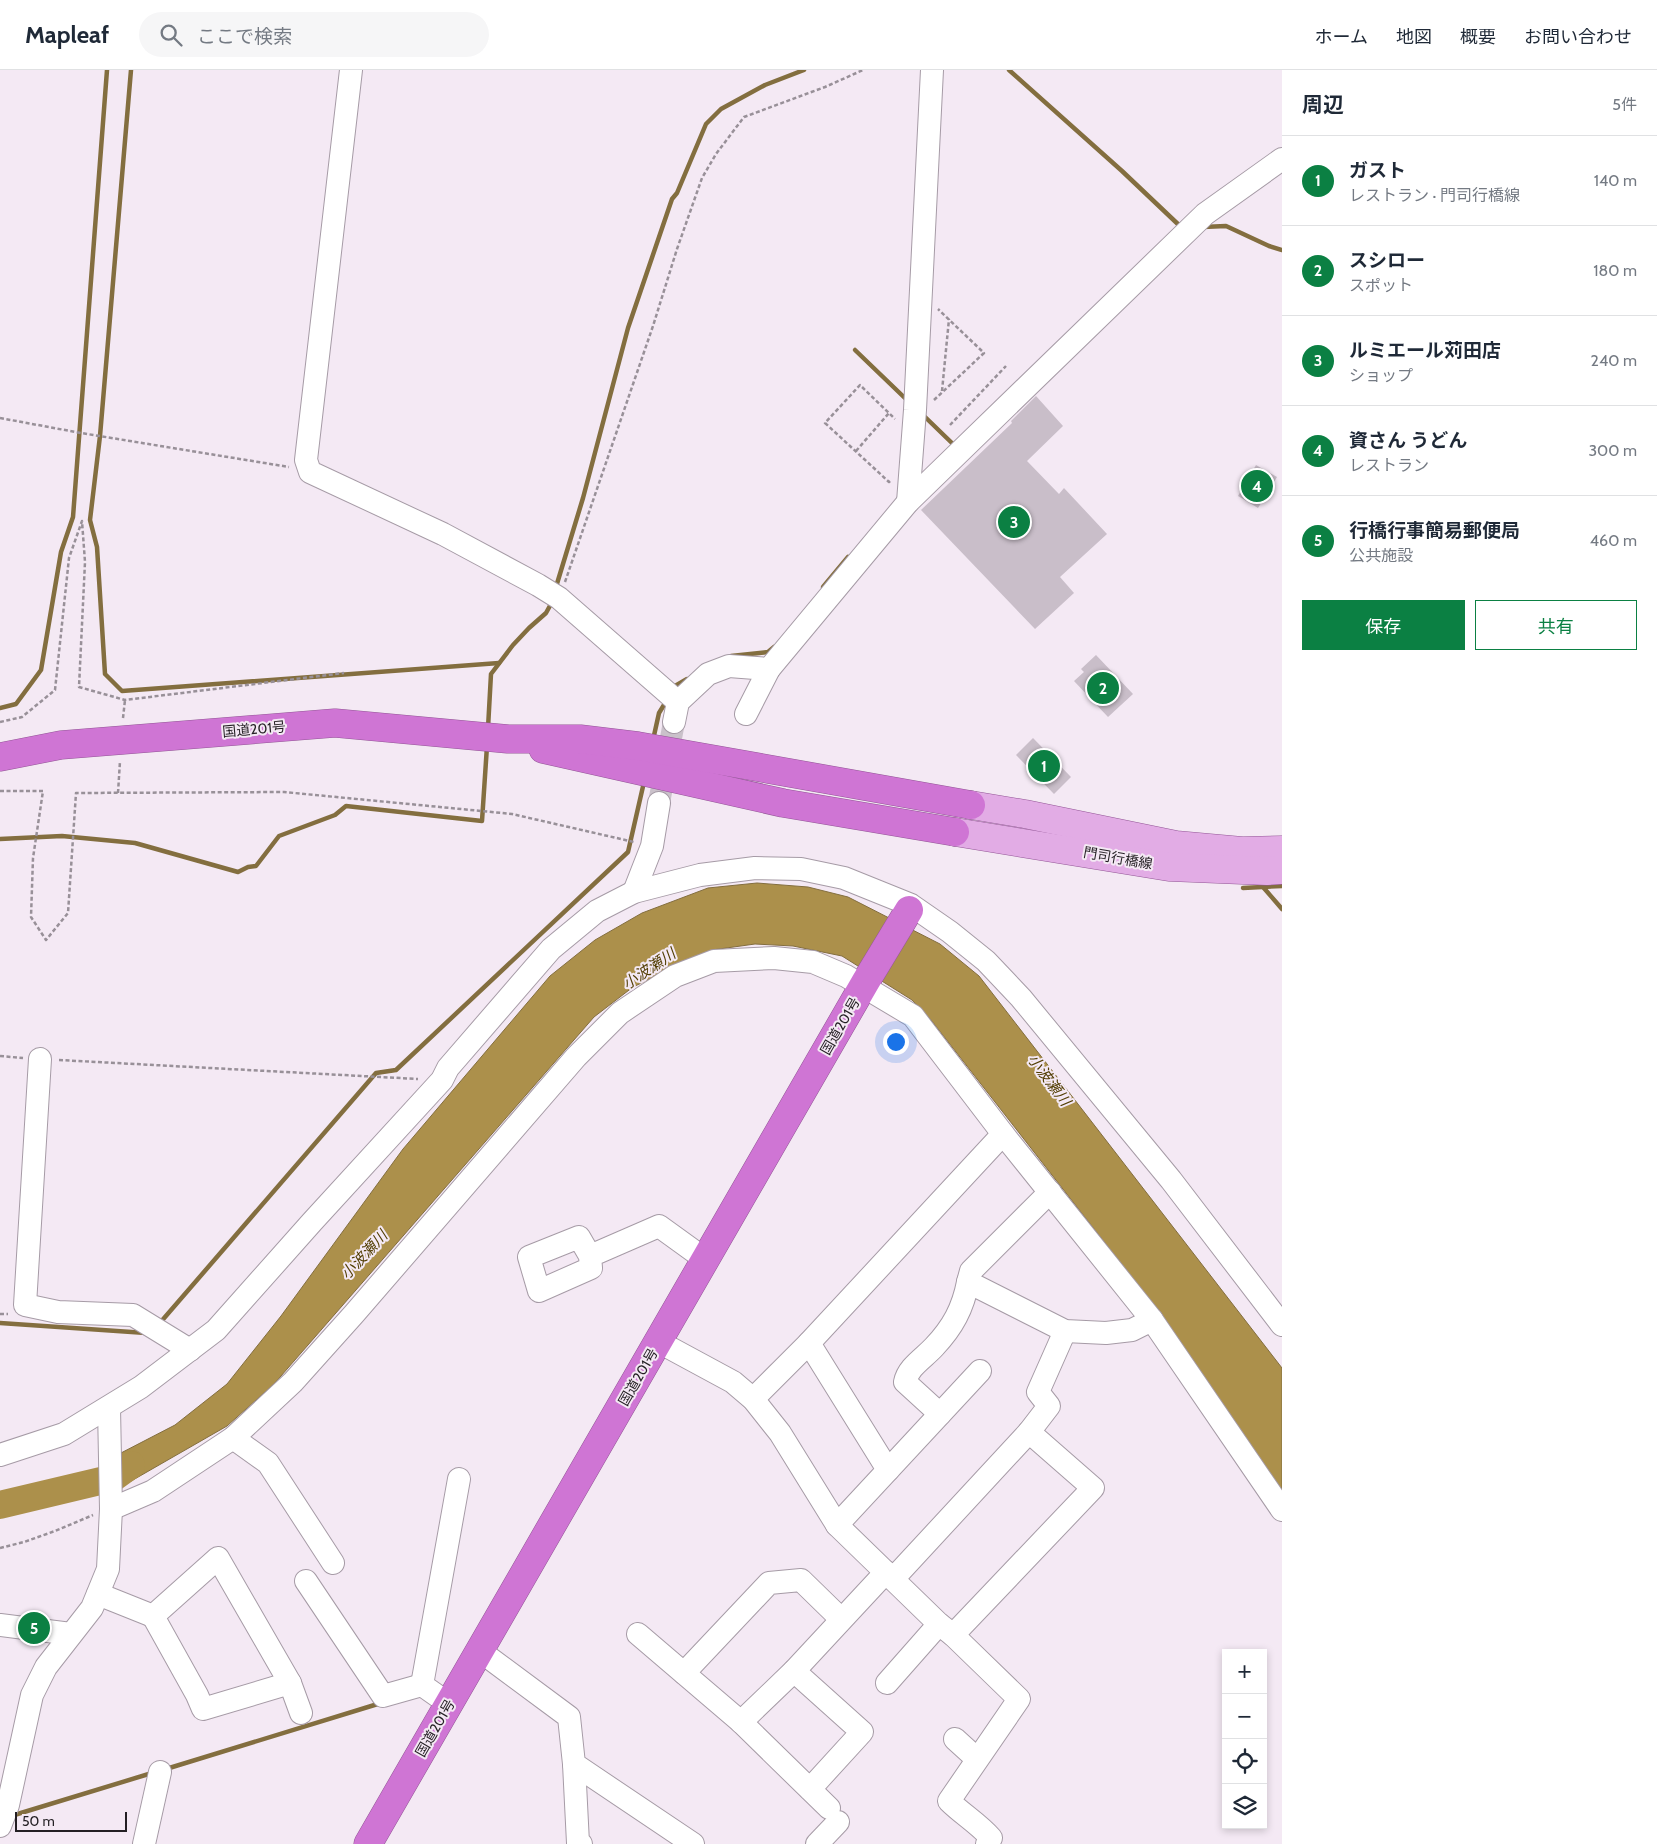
<!DOCTYPE html>
<html lang="ja">
<head>
<meta charset="utf-8">
<style>
  :root { --surface:#fff; --page:#f6f6f7; --text:#1f2937; --muted:#747a83; --line:#e0e1e3; --accent:#0b8043 }
  body { margin:0; font-family:Cabin,"Noto Sans JP",sans-serif; background:var(--page); color:var(--text) }
  .controls { position:absolute; right:15px; bottom:15px; display:grid; overflow:hidden; border-radius:0px; box-shadow:0 2px 8px #0003 }
  .controls button { width:45px; height:45px; display:grid; place-items:center; padding:0; border:0; border-bottom:1px solid var(--line); background:var(--surface); color:var(--text); font:25px sans-serif }
  .scale { position:absolute; left:15px; bottom:12px; width:112px; box-sizing:border-box; padding-left:5px; border:2px solid #231f23; border-top:0; font-size:14px; line-height:18px; white-space:nowrap; color:#231f23; -webkit-text-stroke:4px #f4e9f4; paint-order:stroke }
  .you { position:absolute; left:895px; top:971px; width:18px; height:18px; margin:-12px; border:4px solid #fff; border-radius:50%; background:#1a73e8; box-shadow:0 0 0 8px #1a73e833 }
  .badge { display:grid; place-items:center; width:32px; height:32px; border-radius:50%; background:var(--accent); color:#fff; font-size:16px; font-weight:700 }
  .pin { position:absolute; translate:-50% -50%; border:2px solid #fff; box-shadow:0 1px 5px #0006 }
  .list { margin:0; padding:0; list-style:none }
  h2 { display:flex; justify-content:space-between; align-items:center; height:65px; margin:0; padding:0 20px; font-size:21px }
  h2 small { font-size:16px; font-weight:400; color:var(--muted) }
  .list li { display:grid; grid-template-columns:32px 1fr auto; gap:15px; align-items:center; box-sizing:border-box; height:90px; padding:0 20px; border-top:1px solid var(--line) }
  .list b { display:block; font-size:19px; white-space:nowrap }
  .list p { margin:0; font-size:16px; white-space:nowrap; color:var(--muted) }
  .list em { font-size:16px; font-style:normal; color:var(--muted) }
  .actions { display:flex; gap:10px; padding:15px 20px }
  .actions a { flex:1; padding:11px 0; border:1px solid var(--accent); border-radius:0px; text-align:center; font-size:18px; color:var(--accent) }
  .actions .main { background:var(--accent); color:#fff }
  .icon { flex:none; width:28px; height:28px; fill:none; stroke:currentColor; stroke-width:2; stroke-linecap:round; stroke-linejoin:round }
  .map { position:relative; flex:none; width:1282px; height:1774px; overflow:hidden }
  header { display:flex; align-items:center; gap:30px; box-sizing:border-box; height:70px; padding:0 25px; background:var(--surface); border-bottom:1px solid var(--line) }
  header strong { font-size:24px }
  nav { display:flex; gap:28px; margin-inline-start:auto; font-size:18px }
  .search { width:350px; height:45px; background:var(--page); display:flex; align-items:center; gap:12px; box-sizing:border-box; padding:0 18px; border-radius:28px; color:var(--muted); font-size:19px }
  main { display:flex }
  aside { flex:1; background:var(--surface) }
  .map>svg:first-child { display:block }
  .water { fill:#ac904b; stroke:#836e3f }
  .lines { fill:none; stroke-linecap:round; stroke-linejoin:round }
  .stream { stroke:#836e3f; stroke-width:4.5 }
  .river { stroke:#ac904b; stroke-width:28 }
  .building { fill:#c9bec9 }
  .minor-tunnel { stroke:#cac1ca; stroke-width:22; stroke-dasharray:22 11; stroke-linecap:butt }
  .minor-casing { stroke:#a69ba6; stroke-width:24 }
  .major-casing { stroke:#935796; stroke-width:29 }
  .highway-casing { stroke:#935796; stroke-width:29 }
  .path { stroke:#989098; stroke-width:2.5; stroke-dasharray:4 2.5; stroke-linecap:butt }
  .minor { stroke:#fff; stroke-width:22 }
  .major { stroke:#e2ace5; stroke-width:28 }
  .highway { stroke:#cf75d4; stroke-width:28 }
  .labels { text-anchor:middle; stroke-width:4; stroke-linejoin:round; paint-order:stroke }
  .street-label { font-size:14px; fill:#231f23; stroke:#f4e9f4 }
  .water-label { font-size:15px; font-style:italic; fill:#523e03; stroke:#f4e9f4 }
</style>
</head>
<body>
<header>
<strong>Mapleaf</strong>
<div class="search"><svg class="icon" aria-label="search" viewBox="0 0 24 24"><circle cx="10" cy="10" r="6"/><path d="M15 15l6 6"/></svg>ここで検索</div>
<nav><a>ホーム</a><a>地図</a><a>概要</a><a>お問い合わせ</a></nav>
</header>
<main>
<div class="map">
<svg width="1282" height="1774" viewBox="0 0 1282 1774">
  <rect width="100%" height="100%" fill="#f4e9f4"/>
  <!-- water -->
  <polygon class="water" points="757,813 808,817 848,827 940,874 979,906 1282,1298 1282,1421 1155,1237 931,950 912,930 842,886 793,876 755,874 712,880 675,897 633,917 594,947 274,1314 227,1356 119,1418 119,1384 175,1355 227,1314 281,1246 403,1079 550,906 595,870 642,843 708,818"/>
  <g class="lines">
    <!-- stream -->
    <g class="stream">
      <polyline points="131,0 100,366 90,450 97,477 105,604 122,621 499,593"/>
      <polyline points="1009,0 1122,101 1181,157"/>
      <polyline points="1203,157 1226,156 1269,176 1282,180"/>
      <polyline points="855,280 908,331"/>
      <polyline points="923,345 954,375 957,372"/>
      <polyline points="556,517 583,428 628,258 672,129 677,123 706,54 721,39 765,15 804,0"/>
      <polyline points="823,517 848,487"/>
      <polyline points="731,586 768,582 774,577"/>
      <polyline points="674,619 675,616 687,609"/>
      <polyline points="0,638 16,634 41,600 61,482 73,447 107,0"/>
      <polyline points="488,658 491,604 513,575 529,558 546,543 552,532"/>
      <polyline points="653,670 659,643 667,630"/>
      <polyline points="0,769 62,766 135,773 238,802 248,797 256,796 279,766 335,745 346,736 482,751 487,676"/>
      <polyline points="1263,817 1282,839"/>
      <polyline points="1243,818 1282,816"/>
      <polyline points="0,1253 146,1263"/>
      <polyline points="159,1254 376,1003 396,1000 628,782 644,712"/>
      <polyline points="166,1699 381,1633"/>
      <polyline points="11,1746 152,1703"/>
    </g>
    <!-- river -->
    <polyline class="river" points="0,1435 113,1408 131,1395"/>
  </g>
  <!-- building -->
  <g class="building">
    <polygon points="1036,326 1063,356 1027,391 1059,424 1064,418 1107,464 1060,507 1074,523 1035,559 921,440 1012,353 1011,351"/>
    <polygon points="1256,395 1277,407 1258,438 1238,426"/>
    <polygon points="1096,585 1133,624 1108,647 1074,611 1084,602 1081,599"/>
    <polygon points="1033,668 1071,707 1054,724 1016,685"/>
  </g>
  <g class="lines">
    <!-- minor-tunnel -->
    <polyline class="minor-tunnel" points="659,733 674,652"/>
    <defs>
      <g id="minor">
        <polyline points="351,0 306,390 310,402 443,464 538,515 559,528 678,632"/>
        <polyline points="908,432 915,340 932,0"/>
        <polyline points="746,644 769,599 908,432 1205,144 1282,89"/>
        <polyline points="674,652 678,632 708,604 729,596 769,599"/>
        <polyline points="634,822 652,776 659,733"/>
        <polyline points="40,989 25,1235 58,1242 133,1245 190,1280"/>
        <polyline points="590,1186 591,1198 539,1221 529,1187 579,1167 590,1186 659,1156 706,1190"/>
        <polyline points="968,1212 971,1201 1050,1122"/>
        <polyline points="659,1272 733,1312 753,1329 780,1363 837,1455 939,1554 953,1565 1093,1418 1029,1362"/>
        <polyline points="809,1273 888,1400"/>
        <polyline points="753,1329 809,1273 1003,1064"/>
        <path d="M940,1344L905,1312C908,1297 924,1288 934,1277C953,1257 963,1238 968,1212L1065,1261L1106,1263L1132,1260L1152,1250"/>
        <polyline points="233,1368 268,1393 333,1493"/>
        <polyline points="0,1385 64,1364 141,1317 216,1260 312,1152 442,1010 448,998 551,879 597,841 634,822 700,805 755,798 801,799 844,808 911,835 950,862 986,891 1021,928 1171,1110 1282,1255"/>
        <polyline points="111,1439 153,1421 233,1368 293,1312 354,1244 576,987 620,943 675,906 714,891 774,888 813,892 846,906 913,946 1003,1064 1152,1250 1282,1440"/>
        <polyline points="837,1455 980,1301"/>
        <polyline points="893,1509 1029,1362 1049,1336 1038,1322 1065,1261"/>
        <polyline points="306,1511 383,1626 422,1615"/>
        <polyline points="98,1524 153,1546 218,1488 290,1613 301,1643"/>
        <polyline points="153,1546 197,1625 203,1639 290,1613"/>
        <polyline points="0,1555 71,1564"/>
        <polyline points="638,1564 741,1652 829,1738"/>
        <path d="M953,1565L1019,1629L949,1731C962,1744 979,1754 991,1768L987,1774"/>
        <polyline points="480,1581 569,1647 574,1694 693,1774"/>
        <polyline points="794,1601 862,1662 810,1719"/>
        <polyline points="684,1603 769,1513 801,1510 841,1549"/>
        <polyline points="887,1613 939,1554"/>
        <polyline points="449,1634 422,1615 459,1409"/>
        <polyline points="741,1652 794,1601 886,1502"/>
        <polyline points="955,1669 977,1689"/>
        <polyline points="574,1694 578,1773 581,1774"/>
        <polyline points="0,1756 8,1735 32,1625 46,1597 92,1538 108,1499 111,1439 109,1338"/>
        <polyline points="144,1774 160,1702"/>
        <polyline points="817,1774 838,1752"/>
      </g>
      <g id="major">
        <polyline points="971,735 1025,744 1176,775 1242,781 1282,780"/>
        <polyline points="955,762 1169,797 1267,801 1282,800"/>
      </g>
      <g id="highway">
        <polyline points="543,679 783,733 955,762"/>
        <polyline points="0,687 61,675 335,653 508,669 580,669 638,676 971,735"/>
        <polyline points="368,1774 866,911 909,840"/>
      </g>
    </defs>
    <!-- minor casing -->
    <use href="#minor" class="minor-casing"/>
    <!-- major casing -->
    <use href="#major" class="major-casing"/>
    <!-- highway casing -->
    <use href="#highway" class="highway-casing"/>
    <!-- path -->
    <g class="path">
      <polyline points="942,321 949,249"/>
      <polyline points="934,330 984,283 938,239"/>
      <polyline points="0,348 81,363 289,397"/>
      <polyline points="950,355 1006,296"/>
      <polyline points="856,381 889,343"/>
      <polyline points="890,411 889,412 825,353 860,315 895,349"/>
      <polyline points="565,512 653,256 677,179 702,108 716,84 744,47 825,17 863,0"/>
      <polyline points="123,648 125,630"/>
      <polyline points="0,652 22,647 55,620 69,488 82,451 85,492 79,617 125,630 344,603"/>
      <polyline points="0,721 43,721 33,788 31,847 46,870 68,843 76,723 284,722 512,744 634,772"/>
      <polyline points="118,723 120,691"/>
      <polyline points="0,986 23,988"/>
      <polyline points="59,990 418,1009"/>
      <polyline points="0,1244 8,1244"/>
      <polyline points="0,1478 24,1472 55,1461 93,1445"/>
    </g>
    <!-- minor -->
    <use href="#minor" class="minor"/>
    <!-- major -->
    <use href="#major" class="major"/>
    <!-- highway -->
    <use href="#highway" class="highway"/>
  </g>
  <g class="labels">
    <!-- street labels -->
    <g class="street-label">
      <text transform="translate(254 659) rotate(-5)" y="5">国道201号</text>
      <text transform="translate(1118 788) rotate(10)" y="5">門司行橋線</text>
      <text transform="translate(840 956) rotate(-60)" y="5">国道201号</text>
      <text transform="translate(638 1307) rotate(-60)" y="5">国道201号</text>
      <text transform="translate(435 1658) rotate(-60)" y="5">国道201号</text>
    </g>
    <!-- water labels -->
    <g class="water-label">
      <text transform="translate(649 899) rotate(-34)" y="5">小波瀬川</text>
      <text transform="translate(1049 1010) rotate(53)" y="5">小波瀬川</text>
      <text transform="translate(364 1185) rotate(-47)" y="5">小波瀬川</text>
    </g>
  </g>
</svg>
<div class="controls">
<button>+</button>
<button>−</button>
<button><svg class="icon" aria-label="locate" viewBox="0 0 24 24"><circle cx="12" cy="12" r="6"/><path d="M12 2v4M12 18v4M2 12h4M18 12h4"/></svg></button>
<button><svg class="icon" aria-label="layers" viewBox="0 0 24 24"><path d="M12 4l9 5-9 5-9-5zM3 14l9 5 9-5"/></svg></button>
</div>
<div class="scale">50 m</div>
<div class="you"></div>
<div class="pin badge" style="left:1044px;top:696px">1</div>
<div class="pin badge" style="left:1103px;top:618px">2</div>
<div class="pin badge" style="left:1014px;top:452px">3</div>
<div class="pin badge" style="left:1257px;top:416px">4</div>
<div class="pin badge" style="left:34px;top:1558px">5</div>
</div>
<aside>
<h2>周辺<small>5件</small></h2>
<ul class="list">
<li><span class="badge">1</span><div><b>ガスト</b><p>レストラン · 門司行橋線</p></div><em>140 m</em></li>
<li><span class="badge">2</span><div><b>スシロー</b><p>スポット</p></div><em>180 m</em></li>
<li><span class="badge">3</span><div><b>ルミエール苅田店</b><p>ショップ</p></div><em>240 m</em></li>
<li><span class="badge">4</span><div><b>資さん うどん</b><p>レストラン</p></div><em>300 m</em></li>
<li><span class="badge">5</span><div><b>行橋行事簡易郵便局</b><p>公共施設</p></div><em>460 m</em></li>
</ul>
<div class="actions"><a class="main">保存</a><a>共有</a></div>
</aside>
</main>
</body>
</html>
